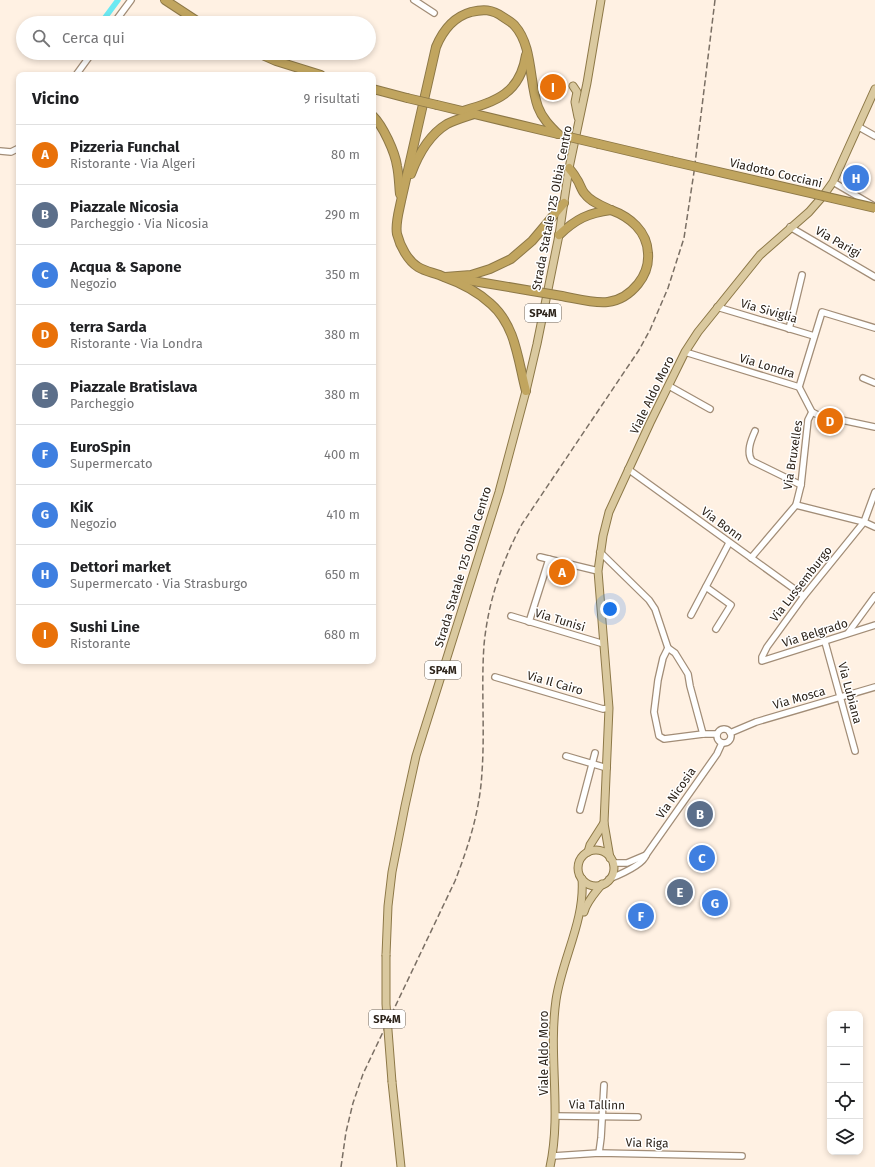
<!DOCTYPE html>
<html lang="it">
<head>
<meta charset="utf-8">
<style>
  :root { --surface:#fff; --page:#f2f2f2; --text:#202124; --muted:#757577; --line:#e0e0e0; --accent:#2563eb }
  body { margin:0; font-family:"Fira Sans",sans-serif; background:var(--page); color:var(--text) }
  .controls { position:absolute; right:12px; bottom:12px; display:grid; overflow:hidden; border-radius:8px; box-shadow:0 2px 6px #0003 }
  .controls button { width:36px; height:36px; display:grid; place-items:center; padding:0; border:0; border-bottom:1px solid var(--line); background:var(--surface); color:var(--text); font:20px sans-serif }
  .you { position:absolute; left:610px; top:609px; width:14px; height:14px; margin:-10px; border:3px solid #fff; border-radius:50%; background:#1a73e8; box-shadow:0 0 0 6px #1a73e833 }
  .badge { display:grid; place-items:center; width:26px; height:26px; border-radius:50%; background:var(--accent); color:#fff; font-size:13px; font-weight:700 }
  .pin { position:absolute; translate:-50% -50%; border:2px solid #fff; box-shadow:0 1px 4px #0006 }
  .list { margin:0; padding:0; list-style:none }
  h2 { display:flex; justify-content:space-between; align-items:center; height:52px; margin:0; padding:0 16px; font-size:17px }
  h2 small { font-size:13px; font-weight:400; color:var(--muted) }
  .list li { display:grid; grid-template-columns:26px 1fr auto; gap:12px; align-items:center; box-sizing:border-box; height:60px; padding:0 16px; border-top:1px solid var(--line) }
  .list b { display:block; font-size:15px; white-space:nowrap }
  .list p { margin:0; font-size:13px; white-space:nowrap; color:var(--muted) }
  .list em { font-size:13px; font-style:normal; color:var(--muted) }
  .icon { flex:none; width:22px; height:22px; fill:none; stroke:currentColor; stroke-width:2; stroke-linecap:round; stroke-linejoin:round }
  .map { position:relative; flex:none; width:875px; height:1167px; overflow:hidden }
  .search { position:absolute; background:var(--surface); box-shadow:0 2px 6px #0003; left:16px; top:16px; width:360px; height:44px; display:flex; align-items:center; gap:10px; box-sizing:border-box; padding:0 14px; border-radius:22px; color:var(--muted); font-size:15px }
  .panel { position:absolute; background:var(--surface); box-shadow:0 2px 6px #0003; left:16px; top:72px; width:360px; height:592px; border-radius:8px }
  .map>svg:first-child { display:block }
  .lines { fill:none; stroke-linecap:round; stroke-linejoin:round }
  .canal { stroke:#6ce9f2; stroke-width:5.5 }
  .minor-casing { stroke:#a28d77; stroke-width:8 }
  .major-casing { stroke:#8d7847; stroke-width:9 }
  .highway-casing { stroke:#8d7847; stroke-width:10 }
  .minor { stroke:#fff; stroke-width:5.5 }
  .major { stroke:#dac99f; stroke-width:7 }
  .highway { stroke:#c1a55f; stroke-width:8 }
  .rail { stroke:#7a6f64; stroke-width:1.5; stroke-dasharray:6 3; stroke-linecap:butt }
  .major-bridge-casing { stroke:#8d7847; stroke-width:9; stroke-linecap:butt }
  .highway-bridge-casing { stroke:#8d7847; stroke-width:10; stroke-linecap:butt }
  .major-bridge { stroke:#dac99f; stroke-width:7 }
  .highway-bridge { stroke:#c1a55f; stroke-width:8 }
  .labels { text-anchor:middle; stroke-width:3; stroke-linejoin:round; paint-order:stroke }
  .shield { fill:#fff; stroke:#6c665f; stroke-width:1 }
  .shield-label { font-size:11px; font-weight:bold; fill:#2d241b }
  .street-label { font-size:12px; fill:#2d241b; stroke:#fff }
</style>
</head>
<body>
<div class="map">
<svg width="875" height="1167" viewBox="0 0 875 1167">
  <rect width="100%" height="100%" fill="#fff1e3"/>
  <g class="lines">
    <!-- canal -->
    <polyline class="canal" points="101,23 118,0"/>
    <defs>
      <g id="minor">
        <polyline points="414,0 434,13"/>
        <polyline points="114,23 131,0"/>
        <polyline points="76,75 92,53"/>
        <polyline points="859,127 875,136"/>
        <polyline points="0,151 11,152 19,148"/>
        <polyline points="833,182 874,206"/>
        <polyline points="790,227 875,277"/>
        <polyline points="717,307 814,336"/>
        <polyline points="789,329 802,275"/>
        <polyline points="685,352 799,387 812,412 818,415 875,427"/>
        <polyline points="863,378 875,383"/>
        <polyline points="669,386 710,409"/>
        <polyline points="799,387 822,312 875,328"/>
        <path d="M755,431C751,440 746,452 752,461L801,485"/>
        <polyline points="628,469 804,596"/>
        <polyline points="875,492 864,522 804,596 767,647 762,657 762,661 875,625"/>
        <polyline points="796,505 864,522 875,527"/>
        <polyline points="600,552 649,600 655,609 668,648 675,653 688,674 690,686 703,734"/>
        <polyline points="540,557 598,571"/>
        <polyline points="751,558 796,505 801,485 808,420 812,412"/>
        <polyline points="706,587 731,605 716,629"/>
        <polyline points="691,615 729,543"/>
        <polyline points="511,616 604,644"/>
        <polyline points="529,622 549,559"/>
        <polyline points="848,633 875,596"/>
        <polyline points="825,642 855,751"/>
        <polyline points="668,648 663,658 658,680 654,712 659,736 664,739 703,734 717,734"/>
        <polyline points="495,677 603,709 609,708"/>
        <circle cx="724" cy="736" r="7"/>
        <polyline points="730,733 756,722 875,687"/>
        <polyline points="566,756 607,768"/>
        <polyline points="580,810 595,753"/>
        <polyline points="613,863 627,863 646,855"/>
        <path d="M609,879C619,875 643,865 646,855L717,754L722,743"/>
        <polyline points="555,1116 638,1117"/>
        <polyline points="599,1153 601,1138 604,1085"/>
        <polyline points="553,1156 599,1153 742,1156"/>
      </g>
      <g id="major">
        <polyline points="573,86 577,92 575,102 578,117"/>
        <circle cx="596" cy="868" r="18"/>
        <polyline points="588,852 590,845 604,823"/>
        <polyline points="610,858 604,823 609,708 598,571 603,536 609,512 650,423 685,352 698,332 760,255 809,212 823,196 833,182 875,89"/>
        <path d="M584,912C587,901 595,893 602,884"/>
        <polyline points="386,955 388,906 392,872 405,806 416,756 499,492 526,391 537,344 559,235 569,168 587,83 601,0"/>
        <polyline points="392,1082 401,1167"/>
        <path d="M550,1167C562,1112 548,1056 556,1000C562,959 585,921 582,879"/>
      </g>
      <g id="highway">
        <polyline points="165,0 200,23"/>
        <polyline points="258,53 276,61 321,75"/>
        <polyline points="373,89 407,98"/>
        <polyline points="437,105 558,134"/>
        <path d="M463,111C496,101 520,94 526,55"/>
        <path d="M373,116C383,126 395,152 397,166C399,175 399,185 400,194"/>
        <polyline points="599,144 671,161"/>
        <path d="M411,174C418,155 429,135 447,124C455,120 465,117 474,114"/>
        <path d="M559,235C576,219 588,213 611,210"/>
        <polyline points="445,277 471,275 490,269 511,259 532,241 564,203"/>
        <polyline points="461,279 532,291"/>
        <path d="M562,296C593,302 616,311 638,284C646,274 649,265 648,253C647,231 630,217 611,210C602,206 591,202 585,194C581,190 580,183 576,178C574,174 571,171 569,168"/>
        <path d="M526,391C518,361 516,326 491,304C478,292 461,283 444,277C436,273 426,272 418,267C408,261 400,246 397,234C395,224 399,211 401,201L436,47C443,30 453,17 471,12C483,9 492,9 503,17C507,20 512,22 515,26C533,46 529,83 538,107C542,118 550,126 558,134"/>
      </g>
    </defs>
    <!-- minor casing -->
    <use href="#minor" class="minor-casing"/>
    <!-- major casing -->
    <use href="#major" class="major-casing"/>
    <!-- highway casing -->
    <use href="#highway" class="highway-casing"/>
    <!-- minor -->
    <use href="#minor" class="minor"/>
    <!-- major -->
    <use href="#major" class="major"/>
    <!-- highway -->
    <use href="#highway" class="highway"/>
    <!-- rail -->
    <path class="rail" d="M341,1167L346,1132L353,1103L363,1074L455,881C469,845 480,810 482,772C485,730 481,687 484,645C488,602 502,561 522,524L639,350L650,330L668,288L684,238L694,172L715,0"/>
    <defs>
      <polyline id="major-bridge" points="386,955 386,1004 392,1082"/>
      <g id="highway-bridge">
        <polyline points="407,98 437,105"/>
        <polyline points="565,136 599,144"/>
        <polyline points="671,161 875,208"/>
        <polyline points="532,291 562,296"/>
      </g>
    </defs>
    <!-- major-bridge casing -->
    <use href="#major-bridge" class="major-bridge-casing"/>
    <!-- highway-bridge casing -->
    <use href="#highway-bridge" class="highway-bridge-casing"/>
    <!-- major-bridge -->
    <use href="#major-bridge" class="major-bridge"/>
    <!-- highway-bridge -->
    <use href="#highway-bridge" class="highway-bridge"/>
  </g>
  <g class="labels">
    <!-- shield labels -->
    <g class="shield">
      <rect x="525" y="304" width="36" height="18" rx="3"/>
      <rect x="425" y="661" width="36" height="18" rx="3"/>
      <rect x="369" y="1010" width="36" height="18" rx="3"/>
    </g>
    <g class="shield-label">
      <text x="543" y="317">SP4M</text>
      <text x="443" y="674">SP4M</text>
      <text x="387" y="1023">SP4M</text>
    </g>
    <!-- street labels -->
    <g class="street-label">
      <text transform="translate(776 173) rotate(13)" y="4">Viadotto Cocciani</text>
      <text transform="translate(552 208) rotate(-79)" y="4">Strada Statale 125 Olbia Centro</text>
      <text transform="translate(838 242) rotate(30)" y="4">Via Parigi</text>
      <text transform="translate(769 311) rotate(16)" y="4">Via Siviglia</text>
      <text transform="translate(767 366) rotate(17)" y="4">Via Londra</text>
      <text transform="translate(652 395) rotate(-64)" y="4">Viale Aldo Moro</text>
      <text transform="translate(793 455) rotate(-81)" y="4">Via Bruxelles</text>
      <text transform="translate(722 524) rotate(36)" y="4">Via Bonn</text>
      <text transform="translate(463 567) rotate(-73)" y="4">Strada Statale 125 Olbia Centro</text>
      <text transform="translate(801 584) rotate(-52)" y="4">Via Lussemburgo</text>
      <text transform="translate(560 620) rotate(17)" y="4">Via Tunisi</text>
      <text transform="translate(815 633) rotate(-18)" y="4">Via Belgrado</text>
      <text transform="translate(555 683) rotate(16)" y="4">Via Il Cairo</text>
      <text transform="translate(850 693) rotate(75)" y="4">Via Lubiana</text>
      <text transform="translate(799 698) rotate(-16)" y="4">Via Mosca</text>
      <text transform="translate(676 793) rotate(-55)" y="4">Via Nicosia</text>
      <text transform="translate(544 1053) rotate(-90)" y="4">Viale Aldo Moro</text>
      <text transform="translate(597 1105) rotate(1)" y="4">Via Tallinn</text>
      <text transform="translate(647 1143) rotate(1)" y="4">Via Riga</text>
    </g>
  </g>
</svg>
<div class="controls">
<button>+</button>
<button>−</button>
<button><svg class="icon" aria-label="locate" viewBox="0 0 24 24"><circle cx="12" cy="12" r="6"/><path d="M12 2v4M12 18v4M2 12h4M18 12h4"/></svg></button>
<button><svg class="icon" aria-label="layers" viewBox="0 0 24 24"><path d="M12 4l9 5-9 5-9-5zM3 14l9 5 9-5"/></svg></button>
</div>
<div class="you"></div>
<div class="pin badge" style="left:562px;top:572px;background:#e8710a">A</div>
<div class="pin badge" style="left:700px;top:814px;background:#5c6f8a">B</div>
<div class="pin badge" style="left:702px;top:858px;background:#3f7fe0">C</div>
<div class="pin badge" style="left:830px;top:421px;background:#e8710a">D</div>
<div class="pin badge" style="left:680px;top:892px;background:#5c6f8a">E</div>
<div class="pin badge" style="left:641px;top:916px;background:#3f7fe0">F</div>
<div class="pin badge" style="left:715px;top:903px;background:#3f7fe0">G</div>
<div class="pin badge" style="left:856px;top:178px;background:#3f7fe0">H</div>
<div class="pin badge" style="left:553px;top:87px;background:#e8710a">I</div>
<div class="search"><svg class="icon" aria-label="search" viewBox="0 0 24 24"><circle cx="10" cy="10" r="6"/><path d="M15 15l6 6"/></svg>Cerca qui</div>
<section class="panel">
<h2>Vicino<small>9 risultati</small></h2>
<ul class="list">
<li><span class="badge" style="background:#e8710a">A</span><div><b>Pizzeria Funchal</b><p>Ristorante · Via Algeri</p></div><em>80 m</em></li>
<li><span class="badge" style="background:#5c6f8a">B</span><div><b>Piazzale Nicosia</b><p>Parcheggio · Via Nicosia</p></div><em>290 m</em></li>
<li><span class="badge" style="background:#3f7fe0">C</span><div><b>Acqua &amp; Sapone</b><p>Negozio</p></div><em>350 m</em></li>
<li><span class="badge" style="background:#e8710a">D</span><div><b>terra Sarda</b><p>Ristorante · Via Londra</p></div><em>380 m</em></li>
<li><span class="badge" style="background:#5c6f8a">E</span><div><b>Piazzale Bratislava</b><p>Parcheggio</p></div><em>380 m</em></li>
<li><span class="badge" style="background:#3f7fe0">F</span><div><b>EuroSpin</b><p>Supermercato</p></div><em>400 m</em></li>
<li><span class="badge" style="background:#3f7fe0">G</span><div><b>KiK</b><p>Negozio</p></div><em>410 m</em></li>
<li><span class="badge" style="background:#3f7fe0">H</span><div><b>Dettori market</b><p>Supermercato · Via Strasburgo</p></div><em>650 m</em></li>
<li><span class="badge" style="background:#e8710a">I</span><div><b>Sushi Line</b><p>Ristorante</p></div><em>680 m</em></li>
</ul>
</section>
</div>
</body>
</html>
